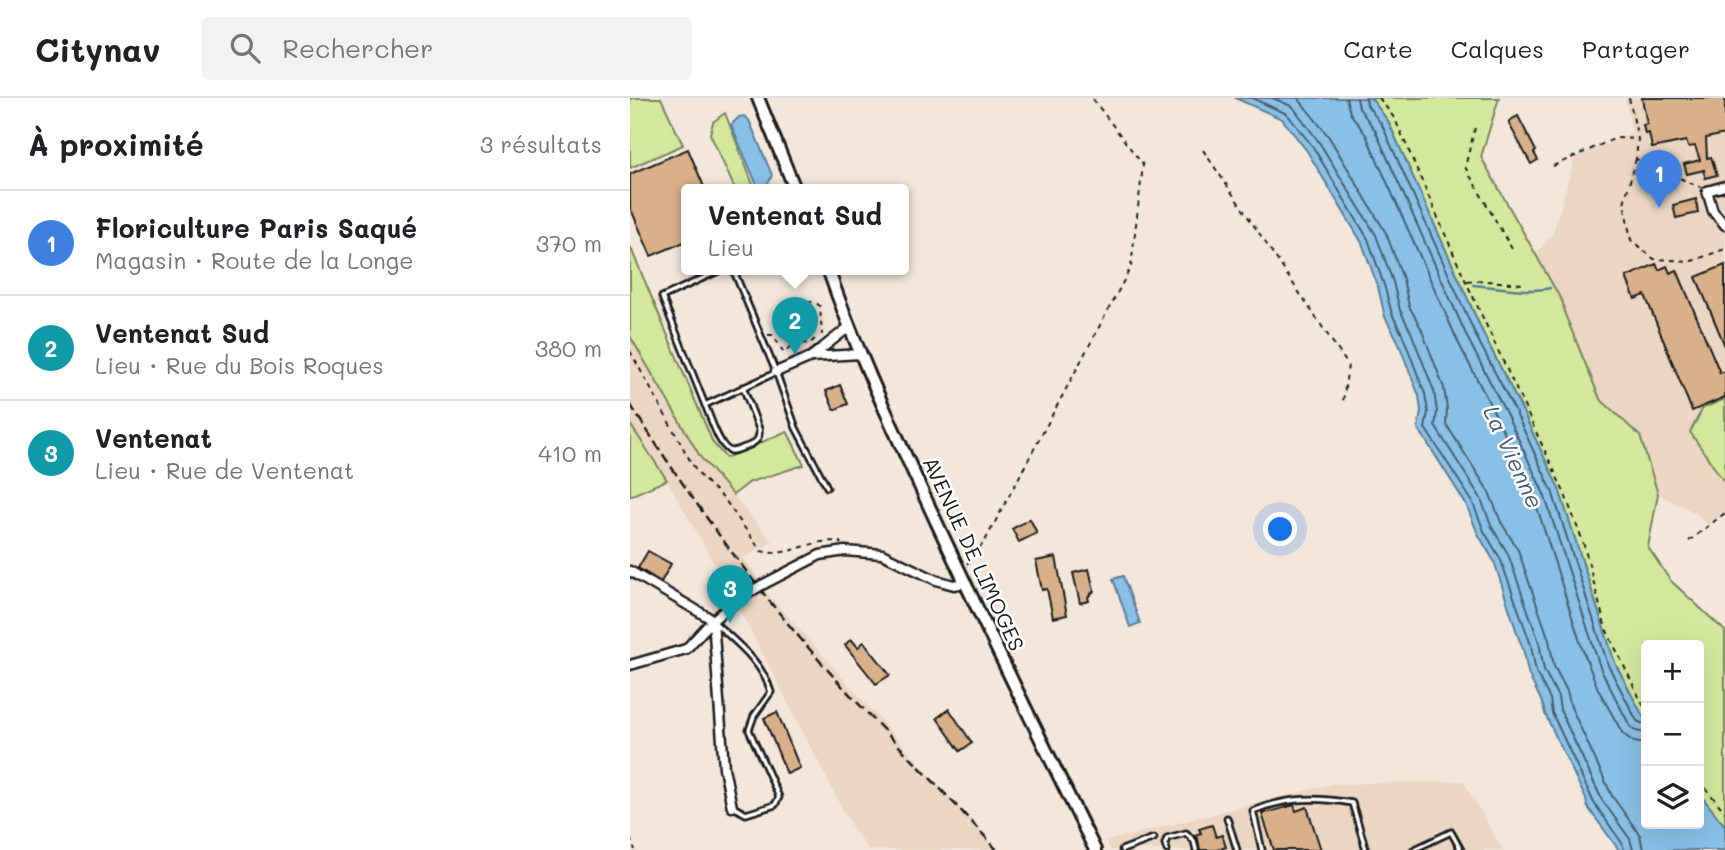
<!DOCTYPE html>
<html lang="fr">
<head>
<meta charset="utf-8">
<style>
  :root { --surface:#fff; --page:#f2f2f2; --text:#202124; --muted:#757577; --line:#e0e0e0; --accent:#c8321e }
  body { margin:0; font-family:Mali,sans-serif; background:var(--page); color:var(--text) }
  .controls { position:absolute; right:21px; bottom:21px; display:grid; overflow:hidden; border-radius:7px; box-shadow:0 7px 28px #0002 }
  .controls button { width:63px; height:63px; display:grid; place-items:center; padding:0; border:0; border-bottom:2px solid var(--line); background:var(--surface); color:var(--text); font:35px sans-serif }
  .you { position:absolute; left:651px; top:432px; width:24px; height:24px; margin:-18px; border:5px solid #fff; border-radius:50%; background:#1a73e8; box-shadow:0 0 0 10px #1a73e833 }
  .badge { display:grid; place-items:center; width:46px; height:46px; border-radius:50%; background:var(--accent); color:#fff; font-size:23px; font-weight:700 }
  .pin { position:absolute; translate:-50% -58px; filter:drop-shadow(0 2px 4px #0008) }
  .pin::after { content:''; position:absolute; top:37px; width:24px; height:21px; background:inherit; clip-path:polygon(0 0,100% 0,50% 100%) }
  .popup { position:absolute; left:51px; top:86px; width:228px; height:91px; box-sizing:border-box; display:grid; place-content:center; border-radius:7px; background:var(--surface); filter:drop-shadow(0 2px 5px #0005); font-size:23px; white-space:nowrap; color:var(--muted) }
  .popup b { font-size:26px; color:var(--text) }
  .popup::after { content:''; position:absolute; left:50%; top:100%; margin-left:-14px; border:14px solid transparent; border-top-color:var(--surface) }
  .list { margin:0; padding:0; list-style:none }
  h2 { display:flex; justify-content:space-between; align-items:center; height:91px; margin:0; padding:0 28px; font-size:30px }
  h2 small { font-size:23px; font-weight:400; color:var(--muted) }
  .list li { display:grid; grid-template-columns:46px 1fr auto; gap:21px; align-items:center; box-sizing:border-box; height:105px; padding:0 28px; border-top:2px solid var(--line) }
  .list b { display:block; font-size:26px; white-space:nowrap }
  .list p { margin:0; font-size:23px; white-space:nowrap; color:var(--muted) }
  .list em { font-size:23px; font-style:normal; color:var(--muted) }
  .icon { flex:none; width:38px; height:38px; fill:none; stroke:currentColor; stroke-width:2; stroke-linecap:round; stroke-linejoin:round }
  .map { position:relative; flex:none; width:1095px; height:752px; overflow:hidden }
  header { display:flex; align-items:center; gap:42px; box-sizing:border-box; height:98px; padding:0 35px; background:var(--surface); border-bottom:2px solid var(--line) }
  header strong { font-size:33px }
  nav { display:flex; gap:38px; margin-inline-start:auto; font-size:24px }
  .search { width:490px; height:63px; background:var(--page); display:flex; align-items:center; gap:18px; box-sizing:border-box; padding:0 24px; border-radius:7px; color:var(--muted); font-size:26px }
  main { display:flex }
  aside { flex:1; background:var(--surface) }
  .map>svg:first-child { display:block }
  .built { fill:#ebd6c3 }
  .green { fill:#d3e89c; stroke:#78825c; stroke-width:2 }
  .water { fill:#89c0e7; stroke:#5d7e96; stroke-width:2 }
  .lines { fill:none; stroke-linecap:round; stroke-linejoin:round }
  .shore { stroke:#485e6d; stroke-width:2 }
  .stream { stroke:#5d7e96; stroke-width:2.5 }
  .building { fill:#d8b089; stroke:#1c1c1c; stroke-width:2 }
  .service-casing { stroke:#1c1c1c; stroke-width:9 }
  .minor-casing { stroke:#1c1c1c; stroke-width:13 }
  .secondary-casing { stroke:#1c1c1c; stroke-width:16 }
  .path { stroke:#1c1c1c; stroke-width:2; stroke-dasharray:5 5; stroke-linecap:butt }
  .service { stroke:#fff; stroke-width:3.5 }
  .minor { stroke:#fff; stroke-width:8 }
  .secondary { stroke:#fff; stroke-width:10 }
  .rail { stroke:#1c1c1c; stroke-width:2.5; stroke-dasharray:10 5; stroke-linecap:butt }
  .minor-bridge-casing { stroke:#1c1c1c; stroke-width:13; stroke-linecap:butt }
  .minor-bridge { stroke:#fff; stroke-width:8 }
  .labels { text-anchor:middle; stroke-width:5; stroke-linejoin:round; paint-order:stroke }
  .street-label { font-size:21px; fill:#1c1c1c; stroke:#fff }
  .water-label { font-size:23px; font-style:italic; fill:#485e6d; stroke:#fff }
</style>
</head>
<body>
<header>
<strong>Citynav</strong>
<div class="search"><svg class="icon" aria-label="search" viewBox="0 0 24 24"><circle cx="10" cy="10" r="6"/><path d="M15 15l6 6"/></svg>Rechercher</div>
<nav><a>Carte</a><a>Calques</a><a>Partager</a></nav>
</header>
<main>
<aside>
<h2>À proximité<small>3 résultats</small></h2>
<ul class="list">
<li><span class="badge" style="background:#3f7fe0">1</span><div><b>Floriculture Paris Saqué</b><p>Magasin · Route de la Longe</p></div><em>370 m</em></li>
<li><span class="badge" style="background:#0f9aa8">2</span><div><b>Ventenat Sud</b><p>Lieu · Rue du Bois Roques</p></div><em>380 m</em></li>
<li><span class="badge" style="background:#0f9aa8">3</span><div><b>Ventenat</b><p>Lieu · Rue de Ventenat</p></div><em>410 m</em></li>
</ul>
</aside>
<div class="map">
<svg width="1095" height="752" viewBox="0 0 1095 752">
  <rect width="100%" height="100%" fill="#f3e7dc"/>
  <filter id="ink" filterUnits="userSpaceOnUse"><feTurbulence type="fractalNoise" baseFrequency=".0143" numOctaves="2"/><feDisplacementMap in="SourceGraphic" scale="14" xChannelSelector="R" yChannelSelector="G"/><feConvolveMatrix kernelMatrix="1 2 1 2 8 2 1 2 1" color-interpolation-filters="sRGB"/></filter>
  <g filter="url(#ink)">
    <!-- built -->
    <g class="built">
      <polygon points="995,0 1095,0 1095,301 1073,310 1060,334 1095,385 1095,417 1077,427 1067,416 1028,396 1010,339 970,301 934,214 933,205 906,156 923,135 945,59 1002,35"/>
      <polygon points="0,238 71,360 143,444 114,460 138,496 367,752 239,752 223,731 103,499 37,382 0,326"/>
      <polygon points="833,683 873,752 480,752 476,743 702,686"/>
    </g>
    <!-- green -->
    <g class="green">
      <polygon points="0,0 31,0 53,47 0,70"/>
      <polygon points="741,0 869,0 851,59 933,205 934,214 970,301 1010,338 1028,396 1018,449 1040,482 1095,533 1095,728 1088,720 1069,711 1069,547 1016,547 1016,648 985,565 929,391 891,310 853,235 758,23"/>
      <polygon points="95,15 124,89 126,91 105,91 80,36 83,24"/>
      <polygon points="0,148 83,345 96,360 157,333 174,367 120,384 103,397 71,360 0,238"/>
      <polygon points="1095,301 1095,385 1060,334 1073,310"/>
      <polygon points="0,326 37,382 0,398"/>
    </g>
    <!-- water -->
    <g class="water">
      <path d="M605,0H741L758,23L853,235L891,310L929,391L985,565L1016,624V726H1069V695L1095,728V752H989L957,708L956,701L915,616C913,600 903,590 898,574C895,562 895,551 889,541L864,463L848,436L836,406L788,330L791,313L789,298L767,241L755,219L748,189L732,145L677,53L652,21Z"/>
      <path d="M114,18L119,22L142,77C139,86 136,88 127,87L101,27L109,19Z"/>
      <polygon points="493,478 510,525 500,529 483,481"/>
    </g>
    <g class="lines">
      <!-- shore -->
      <g class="shore">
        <polyline points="622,0 657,16 683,49 738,141 754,187 762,216 773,238 795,296 798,314 795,330 842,403 854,433 870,460 901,547 906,574 920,601 922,615 964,705 992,745 994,752"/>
        <polyline points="643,0 663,9 689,44 746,137 763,184 770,212 781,234 804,293 807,314 805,328 850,399 862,429 878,456 909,544 914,572 928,599 930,612 972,702 1000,741 1003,752"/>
        <polyline points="668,0 699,39 756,135 773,181 779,208 791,230 814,290 817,311 816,326 859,394 871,424 888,452 919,542 924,568 937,593 941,609 982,698 1010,737 1013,752"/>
        <polyline points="716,0 720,15 736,37 829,246 868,322 904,400 952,550 968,591 993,636 1004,644 1016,646"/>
        <polyline points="727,0 729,10 745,32 838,241 877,317 914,396 971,572 1000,628 1006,633 1016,635"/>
        <polyline points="736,0 737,7 752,27 846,238 885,313 922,393 978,567 1007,623 1016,627"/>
      </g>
      <!-- stream -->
      <path class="stream" d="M843,187C866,189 899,195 920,190"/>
    </g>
    <!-- building -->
    <g class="building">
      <polygon points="1012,0 1095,0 1095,36 1076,40 1077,60 1081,59 1087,77 1075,80 1074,72 1057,76 1054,66 1070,62 1065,48 1058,49 1056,43 1022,50 1019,35 1015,36 1013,27 1017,26"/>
      <polygon points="888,18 906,53 904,55 908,62 901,66 879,26 879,23"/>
      <polygon points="58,51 75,91 57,91 57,143 21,158 0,109 0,76"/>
      <polygon points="1066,101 1068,115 1046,120 1043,107"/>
      <polygon points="1026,166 1029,172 1037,168 1040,175 1047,172 1090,275 1095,273 1095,299 1062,313 1015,197 1005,201 996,179"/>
      <polygon points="1095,167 1095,248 1066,179"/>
      <polygon points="210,287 218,306 204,312 196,293"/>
      <polygon points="400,421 407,435 389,444 382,431"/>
      <polygon points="18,453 41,466 31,484 8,470"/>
      <polygon points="426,459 437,517 423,520 417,491 412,492 406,463"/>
      <polygon points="459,471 464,493 458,499 459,503 450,505 443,475"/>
      <polygon points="221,541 228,549 234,544 260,577 246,586 215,547"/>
      <polygon points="319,611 342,645 330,653 307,620"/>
      <polygon points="147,614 170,670 157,676 134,620"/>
      <polygon points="664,707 666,713 677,709 691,752 644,752 632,716"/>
      <polygon points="582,727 586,739 592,737 596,749 587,752 570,752 568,741 564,737 571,735 569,731"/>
    </g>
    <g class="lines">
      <defs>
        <g id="service">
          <polyline points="103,171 146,274 166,330 197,389"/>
          <path d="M113,289L129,331C130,340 127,344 118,348C114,349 107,353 102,353C90,353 80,317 75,307L145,275"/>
          <polyline points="75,307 32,199 93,171"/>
          <path d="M85,525C108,546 132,564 141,594L124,618L119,632L149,699L145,707L116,716L103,709"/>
          <polyline points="597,720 607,752"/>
          <polyline points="492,752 524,740"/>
          <polyline points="537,752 535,746 537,740 556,735 564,743 566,752"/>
          <path d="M632,752L623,713C657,699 687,699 722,705L736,752"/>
          <polyline points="783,752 821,734 831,752"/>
        </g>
        <g id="minor">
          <polyline points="1095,88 1077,93 1083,113 1095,127"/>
          <polyline points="181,259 230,256"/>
          <polyline points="146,274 181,259 219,229"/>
          <polyline points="0,473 83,522 110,500"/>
          <polyline points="132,487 190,457 215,453 252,456 306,482 324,487 334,485"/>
          <polyline points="83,522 94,670 102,709"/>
          <polyline points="0,567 56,551 83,522"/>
        </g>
        <g id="secondary">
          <polyline points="128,0 165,91"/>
          <path d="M198,171C223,243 255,313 287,382C344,507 405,629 465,752"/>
        </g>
      </defs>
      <!-- service casing -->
      <use href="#service" class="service-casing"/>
      <!-- minor casing -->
      <use href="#minor" class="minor-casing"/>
      <!-- secondary casing -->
      <use href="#secondary" class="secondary-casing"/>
      <!-- path -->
      <g class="path">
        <polyline points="749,0 765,21 832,175 934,394 953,444 976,531 1016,613"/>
        <polyline points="999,0 1008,41 1006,61 1070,89"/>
        <polyline points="845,30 835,69 882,151"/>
        <polyline points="573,52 718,267 713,304"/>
        <polyline points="1006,61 994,105 1001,142 1024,161 1062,163 1095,151"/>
        <polyline points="923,68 986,40 1007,41"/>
        <polyline points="837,183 845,182 893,186"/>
        <path d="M138,237H143L154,255L160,249L156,235L161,233L174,245L179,246L184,242C184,229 174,214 180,204H185L190,208L192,237"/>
        <path d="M0,253L62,366L72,380L95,402L131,453C159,461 182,439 210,444L211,446"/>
        <polyline points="1059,443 1095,415"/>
        <polyline points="337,466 355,443 501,169 513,67 462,0"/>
        <polyline points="1069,682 1095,714"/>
        <polyline points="0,740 5,752"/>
      </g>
      <!-- service -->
      <use href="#service" class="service"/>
      <!-- minor -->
      <use href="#minor" class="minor"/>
      <!-- secondary -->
      <use href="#secondary" class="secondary"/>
      <!-- rail -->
      <path class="rail" d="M0,306C55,392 115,477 182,554C241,623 307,684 367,752"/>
      <defs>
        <polyline id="minor-bridge" points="110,500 132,487"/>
      </defs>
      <!-- minor-bridge casing -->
      <use href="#minor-bridge" class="minor-bridge-casing"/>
      <!-- minor-bridge -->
      <use href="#minor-bridge" class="minor-bridge"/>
    </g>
  </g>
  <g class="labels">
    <!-- street labels -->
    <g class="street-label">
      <text transform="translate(343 456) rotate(65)" y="7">AVENUE DE LIMOGES</text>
    </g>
    <!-- water labels -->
    <g class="water-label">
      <text transform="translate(883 359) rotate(65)" y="8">La Vienne</text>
    </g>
  </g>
</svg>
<div class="controls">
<button>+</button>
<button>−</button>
<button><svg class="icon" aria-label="layers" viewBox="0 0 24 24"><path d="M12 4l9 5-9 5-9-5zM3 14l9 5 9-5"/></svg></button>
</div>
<div class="you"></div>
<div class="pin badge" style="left:1029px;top:110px;background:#3f7fe0">1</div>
<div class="pin badge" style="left:165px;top:257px;background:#0f9aa8">2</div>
<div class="popup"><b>Ventenat Sud</b>Lieu</div>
<div class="pin badge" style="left:100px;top:525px;background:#0f9aa8">3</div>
</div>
</main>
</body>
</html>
